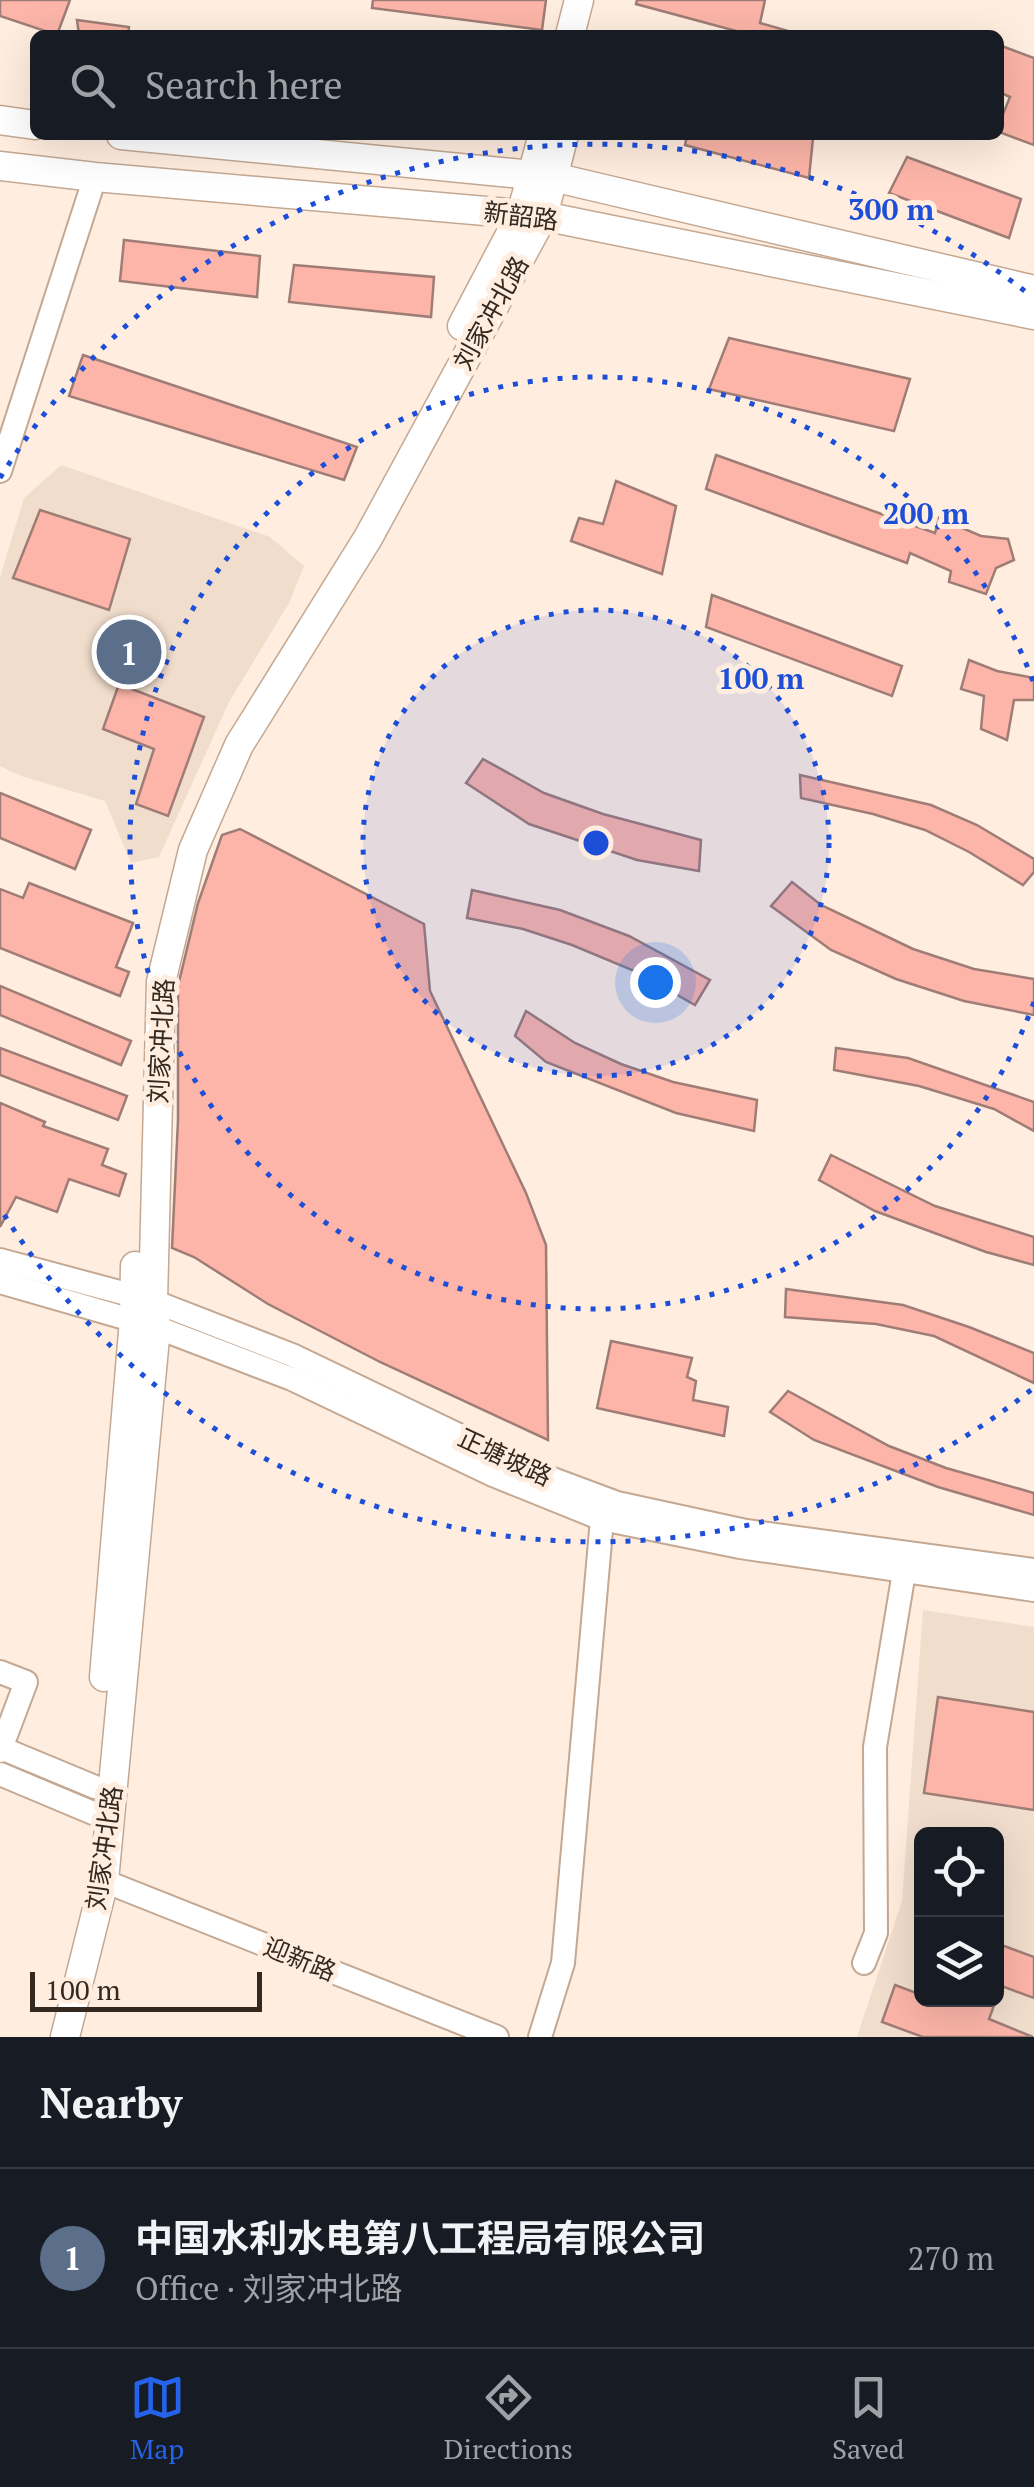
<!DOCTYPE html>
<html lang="en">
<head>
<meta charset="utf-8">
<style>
  :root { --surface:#171b24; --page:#242831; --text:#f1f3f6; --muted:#9ea1a6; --line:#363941; --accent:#2563eb }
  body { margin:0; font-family:"PT Serif","Noto Sans SC",serif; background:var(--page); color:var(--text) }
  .controls { position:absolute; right:30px; bottom:30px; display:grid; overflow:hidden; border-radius:15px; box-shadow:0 10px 40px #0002 }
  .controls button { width:90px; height:90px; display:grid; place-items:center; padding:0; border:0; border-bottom:2px solid var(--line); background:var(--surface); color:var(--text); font:50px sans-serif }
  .scale { position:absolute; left:30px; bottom:25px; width:232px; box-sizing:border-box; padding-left:10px; border:5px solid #342920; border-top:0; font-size:28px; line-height:35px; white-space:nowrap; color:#342920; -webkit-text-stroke:8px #ffeddf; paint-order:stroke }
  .you { position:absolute; left:655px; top:982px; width:35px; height:35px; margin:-25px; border:8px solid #fff; border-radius:50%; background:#1a73e8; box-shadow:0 0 0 15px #1a73e833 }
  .badge { display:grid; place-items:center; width:65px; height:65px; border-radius:50%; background:var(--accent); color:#fff; font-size:32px; font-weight:700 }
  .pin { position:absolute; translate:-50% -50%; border:5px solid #fff; box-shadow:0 2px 10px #0006 }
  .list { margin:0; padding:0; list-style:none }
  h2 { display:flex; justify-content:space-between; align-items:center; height:130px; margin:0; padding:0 40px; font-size:42px }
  h2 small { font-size:32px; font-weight:400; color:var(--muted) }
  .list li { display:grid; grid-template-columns:65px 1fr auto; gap:30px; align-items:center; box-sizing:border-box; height:180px; padding:0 40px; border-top:2px solid var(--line) }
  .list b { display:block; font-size:38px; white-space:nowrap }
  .list p { margin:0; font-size:32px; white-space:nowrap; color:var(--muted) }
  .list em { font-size:32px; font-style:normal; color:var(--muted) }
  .icon { flex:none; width:55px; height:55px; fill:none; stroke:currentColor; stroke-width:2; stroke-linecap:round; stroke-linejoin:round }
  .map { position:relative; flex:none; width:1034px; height:2037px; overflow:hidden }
  .search { position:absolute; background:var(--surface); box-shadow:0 10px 40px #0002; left:30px; right:30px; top:30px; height:110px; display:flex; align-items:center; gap:25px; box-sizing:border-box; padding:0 35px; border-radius:15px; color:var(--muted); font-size:38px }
  .sheet { height:310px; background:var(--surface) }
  nav { display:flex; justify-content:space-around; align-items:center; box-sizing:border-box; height:140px; border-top:2px solid var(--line); background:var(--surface); font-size:28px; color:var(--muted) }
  nav a { display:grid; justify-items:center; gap:5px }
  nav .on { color:var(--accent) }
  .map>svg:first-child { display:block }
  .built { fill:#f1ddcc; fill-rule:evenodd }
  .building { fill:#fcb5a8; stroke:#9f7d76; stroke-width:2.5 }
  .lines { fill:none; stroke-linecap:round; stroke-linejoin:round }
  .minor-casing { stroke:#c4a892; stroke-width:26 }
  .major-casing { stroke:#c4a892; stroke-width:31 }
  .minor { stroke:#fff; stroke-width:22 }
  .major { stroke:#fff; stroke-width:28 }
  .ring { fill:none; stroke:#1d4ed8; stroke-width:5; stroke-dasharray:5 10 }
  .labels { text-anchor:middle; stroke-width:10; stroke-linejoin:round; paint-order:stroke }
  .street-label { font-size:25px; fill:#342920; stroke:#ffeddf }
  .centre { fill:#1d4ed8; stroke:#ffeddf; stroke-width:5 }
  .ring-label { font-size:30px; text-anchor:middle; font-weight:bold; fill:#1d4ed8; stroke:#ffeddf; stroke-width:10; stroke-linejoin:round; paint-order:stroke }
</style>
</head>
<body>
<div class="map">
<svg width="1034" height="2037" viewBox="0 0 1034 2037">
  <rect width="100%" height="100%" fill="#ffeddf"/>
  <!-- built -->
  <g class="built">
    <polygon points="61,465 270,537 304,566 289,603 229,702 159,857 131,863 105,801 21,776 0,766 0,577 24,498"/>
    <path d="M923,1610L1034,1627V2037H857L902,1901ZM922,1834H996V2000H922Z"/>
  </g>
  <!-- building -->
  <g class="building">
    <polygon points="0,0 70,0 57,35 0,16"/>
    <polygon points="373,0 546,0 542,30 372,8"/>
    <polygon points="637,0 765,0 760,23 788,31 788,35 751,35 636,4"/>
    <polygon points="77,20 129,27 128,35 79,35"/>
    <polygon points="999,45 1034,58 1034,145 999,132 999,124 1010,97 999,92"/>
    <polygon points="687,135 802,135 813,138 809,178 685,145"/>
    <polygon points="907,157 1021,199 1009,238 889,193"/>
    <polygon points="124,240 260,256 257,297 120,281"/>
    <polygon points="294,265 434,277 431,317 289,302"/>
    <polygon points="729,338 910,379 894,431 709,389"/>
    <polygon points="83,355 357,447 344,480 69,396"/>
    <polygon points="716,455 935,533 939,518 981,536 1008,539 1014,560 996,568 986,594 949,582 951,571 910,553 907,563 706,489"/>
    <polygon points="616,481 676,506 662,574 571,541 579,518 603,524"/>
    <polygon points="40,510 130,539 109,610 13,578"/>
    <polygon points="712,595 902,666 892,696 706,627"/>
    <polygon points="969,660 997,671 1034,678 1034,700 1014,700 1007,740 981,729 984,696 961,689"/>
    <polygon points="119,684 204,717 168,816 136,804 154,749 103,729"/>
    <polygon points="483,759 544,793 603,814 701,840 699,871 637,860 529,824 466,783"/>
    <polygon points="800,775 931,805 977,825 1034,859 1034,872 1023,885 969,852 925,830 873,814 801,798"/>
    <polygon points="0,793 91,830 75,869 0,838"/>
    <polygon points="240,829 424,924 430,991 526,1193 546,1245 548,1440 380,1362 268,1304 194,1257 172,1248 178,1120 178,986 198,903 222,835"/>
    <polygon points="792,882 821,905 913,949 974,969 1034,979 1034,1015 964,1001 896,979 831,950 771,906"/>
    <polygon points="29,883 133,923 116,967 129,972 120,996 0,948 0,889 23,898"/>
    <polygon points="472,890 560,910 629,936 710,980 695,1005 637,972 572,945 523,929 467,918"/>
    <polygon points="0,986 131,1041 121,1065 0,1015"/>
    <polygon points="526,1011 575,1043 621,1064 673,1082 757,1100 754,1131 676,1113 546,1062 515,1036"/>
    <polygon points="0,1048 127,1096 118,1120 0,1075"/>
    <polygon points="836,1048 908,1058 1034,1102 1034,1131 994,1109 919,1086 834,1070"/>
    <polygon points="0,1103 45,1122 43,1126 108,1149 102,1165 126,1174 119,1196 69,1179 57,1212 16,1197 0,1227"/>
    <polygon points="831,1155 935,1206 1034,1237 1034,1265 986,1252 875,1211 819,1180"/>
    <polygon points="786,1289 903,1305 969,1327 1034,1353 1034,1383 934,1336 876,1324 785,1317"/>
    <polygon points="611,1341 692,1358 687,1377 696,1381 693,1400 728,1407 724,1436 597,1408"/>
    <polygon points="788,1391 889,1446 946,1468 1034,1493 1034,1515 938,1487 814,1440 770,1412"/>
    <polygon points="938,1697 1034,1712 1034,1810 924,1793"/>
    <polygon points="996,1943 1034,1957 1034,1998 996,1984"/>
    <polygon points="895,1985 922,1995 922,2000 996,2000 989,2019 1033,2037 923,2037 882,2022"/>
  </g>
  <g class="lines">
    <defs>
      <g id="minor">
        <polyline points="0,471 95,177"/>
        <polyline points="0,1260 153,1301 292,1355 542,1475 617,1503 746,1531 1034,1570"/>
        <polyline points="0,1282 156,1327 292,1379 493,1475 602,1519 740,1547 1034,1590"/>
        <polyline points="0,1672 26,1682 0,1751"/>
        <polyline points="1,1748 95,1787"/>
        <polyline points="0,1774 93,1813"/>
        <polyline points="104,1881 497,2037"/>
        <polyline points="864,1963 876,1933 875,1747 904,1572"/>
        <polyline points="540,2037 563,1963 602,1519"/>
      </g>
      <g id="major">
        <polyline points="570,35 579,0"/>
        <polyline points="0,120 35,125"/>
        <polyline points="121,135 553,177 1034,290"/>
        <polyline points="0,166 95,177 543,216 1034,315"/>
        <polyline points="462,326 521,214 543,135"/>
        <polyline points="104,1677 134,1320 135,1266"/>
        <polyline points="65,2037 104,1881 156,1327 153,1301 161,982 193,850 239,745 368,538 543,216 564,135"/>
      </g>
    </defs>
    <!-- minor casing -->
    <use href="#minor" class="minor-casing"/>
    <!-- major casing -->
    <use href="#major" class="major-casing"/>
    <!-- minor -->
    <use href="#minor" class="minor"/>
    <!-- major -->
    <use href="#major" class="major"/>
  </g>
  <!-- distance rings -->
  <circle cx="596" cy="843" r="233" fill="#1d4ed8" fill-opacity=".12"/>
  <g class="ring">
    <circle cx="596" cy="843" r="233"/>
    <path d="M1034 1002A466 466 0 1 1 1034 684"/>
    <path d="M1031 1390A699 699 0 0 1 0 1208M0 478A699 699 0 0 1 1031 296"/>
  </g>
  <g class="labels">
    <!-- street labels -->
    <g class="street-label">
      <text transform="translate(521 216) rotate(7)" y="9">新韶路</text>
      <text transform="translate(491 313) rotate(-61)" y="9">刘家冲北路</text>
      <text transform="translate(161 1041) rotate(-87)" y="9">刘家冲北路</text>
      <text transform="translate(505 1457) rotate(25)" y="9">正塘坡路</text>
      <text transform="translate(104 1848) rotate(-82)" y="9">刘家冲北路</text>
      <text transform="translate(300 1959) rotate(22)" y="9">迎新路</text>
    </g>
  </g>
  <circle cx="596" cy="843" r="15" class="centre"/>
  <g class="ring-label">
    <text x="891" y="220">300 m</text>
    <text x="926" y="524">200 m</text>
    <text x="761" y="689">100 m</text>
  </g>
</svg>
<div class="controls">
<button><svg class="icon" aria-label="locate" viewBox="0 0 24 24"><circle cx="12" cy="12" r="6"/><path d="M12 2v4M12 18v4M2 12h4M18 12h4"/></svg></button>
<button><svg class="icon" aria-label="layers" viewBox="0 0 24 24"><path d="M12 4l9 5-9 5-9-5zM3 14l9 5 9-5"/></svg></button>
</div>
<div class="scale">100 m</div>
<div class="you"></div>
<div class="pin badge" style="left:129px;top:652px;background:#5c6f8a">1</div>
<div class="search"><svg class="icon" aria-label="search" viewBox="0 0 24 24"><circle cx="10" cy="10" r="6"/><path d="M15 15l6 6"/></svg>Search here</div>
</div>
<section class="sheet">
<h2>Nearby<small></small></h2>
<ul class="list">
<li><span class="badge" style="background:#5c6f8a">1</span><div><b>中国水利水电第八工程局有限公司</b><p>Office · 刘家冲北路</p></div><em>270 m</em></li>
</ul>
</section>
<nav>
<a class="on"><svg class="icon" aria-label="map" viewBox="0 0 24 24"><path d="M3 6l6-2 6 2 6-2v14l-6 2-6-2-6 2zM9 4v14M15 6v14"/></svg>Map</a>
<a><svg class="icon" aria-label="directions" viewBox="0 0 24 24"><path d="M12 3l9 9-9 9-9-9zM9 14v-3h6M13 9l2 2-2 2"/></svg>Directions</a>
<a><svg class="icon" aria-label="saved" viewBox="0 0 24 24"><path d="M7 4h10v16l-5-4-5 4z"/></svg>Saved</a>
</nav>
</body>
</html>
